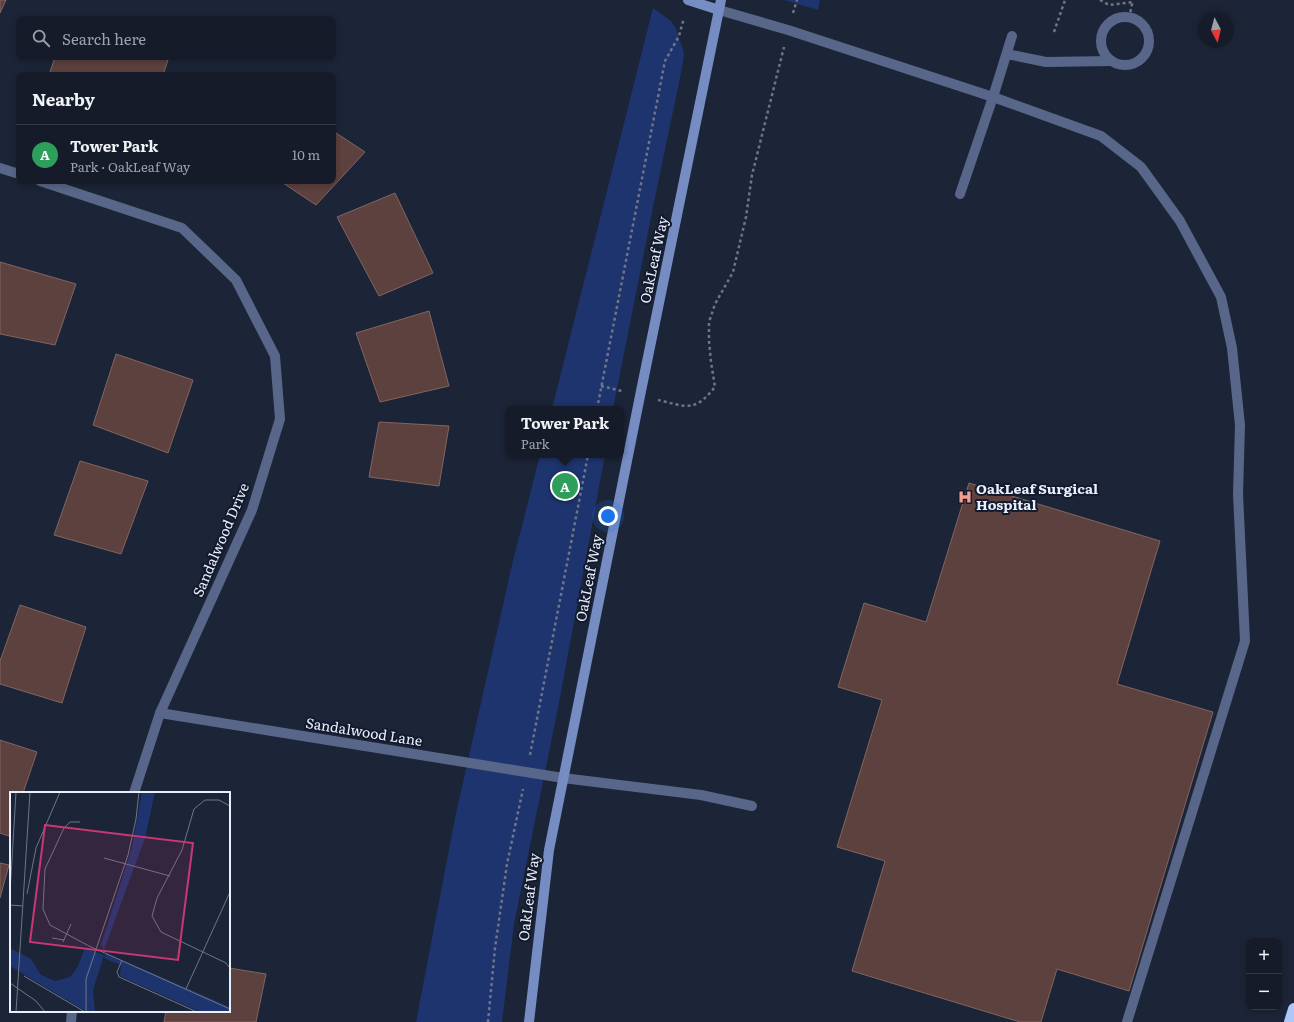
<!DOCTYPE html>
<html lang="en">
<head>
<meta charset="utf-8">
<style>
  :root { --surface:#151b29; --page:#222835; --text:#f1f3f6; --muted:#9da1a8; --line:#343946; --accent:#8c9099 }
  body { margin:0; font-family:Literata,serif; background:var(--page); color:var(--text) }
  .controls { position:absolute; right:12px; bottom:12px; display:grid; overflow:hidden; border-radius:8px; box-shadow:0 2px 6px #0003 }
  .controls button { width:36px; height:36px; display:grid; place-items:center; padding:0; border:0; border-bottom:1px solid var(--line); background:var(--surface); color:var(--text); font:20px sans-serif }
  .compass { position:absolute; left:1198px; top:12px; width:36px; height:36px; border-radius:50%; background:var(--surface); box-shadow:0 2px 6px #0003; rotate:173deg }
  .you { position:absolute; left:608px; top:516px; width:14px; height:14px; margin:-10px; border:3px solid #fff; border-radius:50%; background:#1a73e8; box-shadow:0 0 0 6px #1a73e833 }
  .badge { display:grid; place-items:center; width:26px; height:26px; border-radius:50%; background:var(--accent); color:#fff; font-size:13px; font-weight:700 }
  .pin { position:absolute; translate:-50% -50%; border:2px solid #fff; box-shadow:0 1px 4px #0006 }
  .popup { position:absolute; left:506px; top:406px; width:118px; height:52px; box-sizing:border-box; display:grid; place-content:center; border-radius:8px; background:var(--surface); filter:drop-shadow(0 1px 3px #0005); font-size:13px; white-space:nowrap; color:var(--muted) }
  .popup b { font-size:15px; color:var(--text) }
  .popup::after { content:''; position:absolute; left:50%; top:100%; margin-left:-8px; border:8px solid transparent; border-top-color:var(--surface) }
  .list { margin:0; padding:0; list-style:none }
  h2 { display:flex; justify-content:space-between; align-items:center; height:52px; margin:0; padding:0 16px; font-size:17px }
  h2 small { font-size:13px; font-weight:400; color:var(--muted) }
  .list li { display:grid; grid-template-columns:26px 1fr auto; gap:12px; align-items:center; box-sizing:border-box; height:60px; padding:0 16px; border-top:1px solid var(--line) }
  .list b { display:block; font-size:15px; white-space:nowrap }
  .list p { margin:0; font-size:13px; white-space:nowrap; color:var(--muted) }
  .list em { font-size:13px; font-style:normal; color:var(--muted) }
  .icon { flex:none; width:22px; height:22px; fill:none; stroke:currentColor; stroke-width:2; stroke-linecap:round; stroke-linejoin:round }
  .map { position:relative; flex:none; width:1294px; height:1022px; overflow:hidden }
  .search { position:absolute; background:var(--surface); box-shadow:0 2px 6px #0003; left:16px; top:16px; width:320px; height:44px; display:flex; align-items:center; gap:10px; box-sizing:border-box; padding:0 14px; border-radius:8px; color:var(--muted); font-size:15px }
  .panel { position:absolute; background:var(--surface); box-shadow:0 2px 6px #0003; left:16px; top:72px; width:320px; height:112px; border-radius:8px }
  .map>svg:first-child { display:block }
  .green { fill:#1e346e }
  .building { fill:#5c413e; stroke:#826561 }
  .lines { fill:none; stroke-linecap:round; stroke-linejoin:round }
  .path { stroke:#6e7586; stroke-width:2.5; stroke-dasharray:3 3; stroke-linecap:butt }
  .lane { stroke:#586789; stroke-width:10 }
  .street { stroke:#586789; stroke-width:10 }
  .secondary { stroke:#758dc3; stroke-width:10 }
  .highway { stroke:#afc6f9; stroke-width:12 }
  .labels { text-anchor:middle; stroke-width:4; stroke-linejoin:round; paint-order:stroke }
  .street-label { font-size:14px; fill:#e9f0fd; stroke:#131a2d }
  .poi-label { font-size:14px; font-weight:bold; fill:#e9f0fd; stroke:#131a2d; text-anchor:start }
  .inset-road { fill:none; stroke:#6e7686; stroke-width:1 }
  .view { fill:#c83873; fill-opacity:0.15; stroke:#c83873; stroke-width:2 }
  .inset-edge { fill:none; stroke:#e9f0fd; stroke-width:2 }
</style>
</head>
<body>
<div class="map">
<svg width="1294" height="1022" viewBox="0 0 1294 1022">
  <rect width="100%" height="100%" fill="#1c2437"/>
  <!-- green -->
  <g class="green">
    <polygon points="784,0 820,0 818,10"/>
    <polygon points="653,8 671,21 676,29 684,53 682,68 654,202 613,409 552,409"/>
    <polygon points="540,455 605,455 558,708 514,924 502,1022 416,1022 455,818 512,565"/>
  </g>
  <!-- building -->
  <g class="building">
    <polygon points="0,0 6,0 0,13"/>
    <polygon points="55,57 169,57 163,75 49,75"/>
    <polygon points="333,131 365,152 316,205 280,181 333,181"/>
    <polygon points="395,193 433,273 379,296 337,217"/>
    <polygon points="0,262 76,284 55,345 0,334"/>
    <polygon points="429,311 449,386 380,402 356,333"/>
    <polygon points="116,354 193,380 168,453 93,425"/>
    <polygon points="379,422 449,426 439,486 369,477"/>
    <polygon points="80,461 148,481 121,554 54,535"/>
    <polygon points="969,483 1160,541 1117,684 1213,712 1129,991 1057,969 1041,1022 1020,1022 852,971 885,861 837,847 882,700 838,687 864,603 926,622"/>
    <polygon points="20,605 86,627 62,703 0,684 0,661"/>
    <polygon points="0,740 37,752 23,793 11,793 11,829 9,836 0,833"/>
    <polygon points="0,863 9,865 0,898"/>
    <polygon points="229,968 266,974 256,1022 164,1022 166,1011 229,1011"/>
  </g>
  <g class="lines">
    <!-- path -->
    <g class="path">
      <polyline points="1100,0 1109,5 1133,2 1131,7 1130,18"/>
      <polyline points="793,13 797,0"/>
      <polyline points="1054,32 1065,0"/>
      <polyline points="601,386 622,391"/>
      <path d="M658,400C668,402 684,408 693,405C702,403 709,394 715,387L711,362L709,341V322L715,304L733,272L746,217L752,175L784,47"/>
      <polyline points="597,409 665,61 679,36 684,18"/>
      <polyline points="530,755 588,455"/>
      <polyline points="488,1022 495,948 507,864 523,789"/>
    </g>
    <!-- lane -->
    <g class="lane">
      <polyline points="719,10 788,30 993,97 1101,136 1141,167 1180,221 1221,297 1232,348 1240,425 1238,494 1245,641 1127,1022"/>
      <circle cx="1125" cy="41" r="24"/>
      <polyline points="1007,54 1046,62 1112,61"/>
      <polyline points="960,194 993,97 1012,36"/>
      <polyline points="563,778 701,795 752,806"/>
    </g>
    <!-- street -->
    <g class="street">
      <polyline points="0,168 19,174"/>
      <polyline points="40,181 182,228 236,280 275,356 280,419 252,510 160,713 134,793"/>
      <polyline points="160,713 563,778"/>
      <polyline points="71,1022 72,1011"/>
    </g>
    <!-- secondary -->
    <g class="secondary">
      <polyline points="688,0 719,10"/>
      <polyline points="529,1022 549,850 640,396 721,0"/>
    </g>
    <!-- highway -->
    <polyline class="highway" points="1290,1022 1294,1009"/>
  </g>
  <!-- icons -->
  <defs>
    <symbol id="hospital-bare" viewBox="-9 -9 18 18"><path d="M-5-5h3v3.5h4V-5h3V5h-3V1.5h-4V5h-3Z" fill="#f59c91" stroke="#131a2d" stroke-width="2.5" paint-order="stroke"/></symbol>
  </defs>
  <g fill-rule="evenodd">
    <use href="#hospital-bare" x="955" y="487" width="20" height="20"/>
  </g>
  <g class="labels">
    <!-- street labels -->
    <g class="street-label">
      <text transform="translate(654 260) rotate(-78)" y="5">OakLeaf Way</text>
      <text transform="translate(221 540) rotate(-67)" y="5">Sandalwood Drive</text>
      <text transform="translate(589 578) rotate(-79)" y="5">OakLeaf Way</text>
      <text transform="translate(364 732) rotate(9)" y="5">Sandalwood Lane</text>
      <text transform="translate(529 897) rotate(-83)" y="5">OakLeaf Way</text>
    </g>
    <!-- poi labels -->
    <g class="poi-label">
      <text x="976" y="494">OakLeaf Surgical<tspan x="976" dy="16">Hospital</tspan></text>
    </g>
  </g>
  <!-- overview -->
  <g transform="translate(10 792)">
    <rect width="220" height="220" fill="#1c2437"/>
    <path d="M132,0H145L135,46L94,158L91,153L122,55ZM0,156L21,167L31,183L45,189L60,185L67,176L75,156L94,163L83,198L85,220H77L0,174ZM96,161L220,215V220H190L110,184L111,173L94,166Z" fill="#1e346e"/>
    <path class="inset-road" d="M70,30H60L54,36L35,77L33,117L40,133L79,154L220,217M94,66L160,84M0,101L6,0M17,102L26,56L50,0M0,113L13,114M42,146L54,148M53,150L61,132M112,168L107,180L109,185L187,220M219,175L216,171L151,140L142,124L147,106L172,58L184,17L195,8H209L220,14M14,184L75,220M0,191L26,209L35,220M176,197L220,100M6,220L20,0M76,220V187L118,63L126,27L129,0"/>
    <path class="view" d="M35,33L183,51L168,168L20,150Z"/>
    <rect width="220" height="220" class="inset-edge"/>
  </g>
</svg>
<div class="controls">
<button>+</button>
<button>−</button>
</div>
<svg class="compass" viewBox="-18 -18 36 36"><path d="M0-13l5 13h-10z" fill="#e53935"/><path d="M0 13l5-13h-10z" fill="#9da1a8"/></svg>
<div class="you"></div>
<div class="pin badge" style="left:565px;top:486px;background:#2e9e5b">A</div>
<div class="popup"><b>Tower Park</b>Park</div>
<div class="search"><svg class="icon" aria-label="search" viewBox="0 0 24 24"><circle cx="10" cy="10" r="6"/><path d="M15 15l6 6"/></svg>Search here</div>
<section class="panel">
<h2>Nearby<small></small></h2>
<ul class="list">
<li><span class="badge" style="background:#2e9e5b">A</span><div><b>Tower Park</b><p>Park · OakLeaf Way</p></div><em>10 m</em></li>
</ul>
</section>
</div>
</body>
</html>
